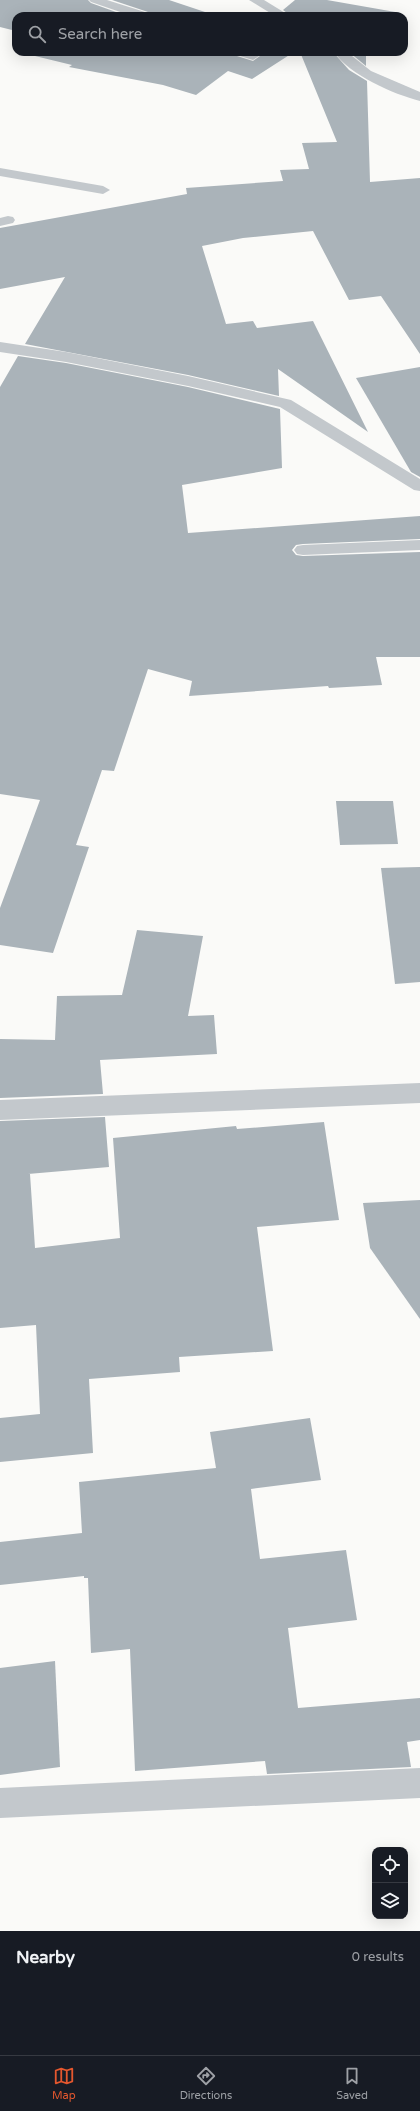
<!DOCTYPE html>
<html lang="en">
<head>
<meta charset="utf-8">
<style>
  :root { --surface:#171b24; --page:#242831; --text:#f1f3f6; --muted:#9ea1a6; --line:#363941; --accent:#e4572e }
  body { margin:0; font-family:"Varela Round",sans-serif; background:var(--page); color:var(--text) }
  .controls { position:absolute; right:12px; bottom:12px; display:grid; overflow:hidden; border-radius:8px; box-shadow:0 4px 16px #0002 }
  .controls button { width:36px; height:36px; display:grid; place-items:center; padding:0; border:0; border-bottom:1px solid var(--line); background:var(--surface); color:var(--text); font:20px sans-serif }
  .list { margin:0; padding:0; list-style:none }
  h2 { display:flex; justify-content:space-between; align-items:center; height:52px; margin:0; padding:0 16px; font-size:17px }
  h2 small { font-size:13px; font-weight:400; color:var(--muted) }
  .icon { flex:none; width:22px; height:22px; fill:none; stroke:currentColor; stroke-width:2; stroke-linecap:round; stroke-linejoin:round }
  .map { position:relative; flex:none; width:420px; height:1931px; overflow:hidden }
  .search { position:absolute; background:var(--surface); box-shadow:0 4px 16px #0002; left:12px; right:12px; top:12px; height:44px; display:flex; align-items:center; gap:10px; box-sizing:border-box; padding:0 14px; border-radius:12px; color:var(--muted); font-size:15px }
  .sheet { height:124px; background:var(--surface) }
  nav { display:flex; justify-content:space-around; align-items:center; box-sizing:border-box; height:56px; border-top:1px solid var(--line); background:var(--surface); font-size:11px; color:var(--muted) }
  nav a { display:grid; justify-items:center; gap:2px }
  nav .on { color:var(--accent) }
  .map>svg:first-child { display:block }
  .building { fill:#aab3b9 }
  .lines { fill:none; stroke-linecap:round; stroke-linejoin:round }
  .minor { fill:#c3c8cc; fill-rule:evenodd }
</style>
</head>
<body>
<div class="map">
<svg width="420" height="1931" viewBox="0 0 420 1931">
  <rect width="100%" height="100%" fill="#fafaf8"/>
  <!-- building -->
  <g class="building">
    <polygon points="0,0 88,0 91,3 127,16 16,16 16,31 0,27"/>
    <polygon points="112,0 169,0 217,16 151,16 148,12"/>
    <polygon points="295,0 327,0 401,13 399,16 291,16 283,10"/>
    <polygon points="41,52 234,52 237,56 253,61 260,56 256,52 294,52 252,79 228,71 196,95 163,85 69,67 72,65 35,56"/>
    <polygon points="300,52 333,52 349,70 367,81 370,182 420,178 420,354 381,296 349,300 313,231 243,238 202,246 226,324 253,321 257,328 313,321 368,432 278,369 279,396 188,375 25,344 65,277 0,289 0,228 187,194 186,188 283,181 280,170 309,169 302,143 337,142"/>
    <polygon points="349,52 366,52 366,66"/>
    <polygon points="18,356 66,363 188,387 280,409 282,468 182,485 188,533 420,516 420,539 303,544 296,545 292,550 296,555 303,556 420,552 420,657 376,657 382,685 329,688 328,686 189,696 192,681 148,669 114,771 102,770 76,845 89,847 53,953 0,945 0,908 40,800 0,794 0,387"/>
    <polygon points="420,367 420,477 411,472 356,378"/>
    <polygon points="336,801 393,801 398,844 340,845"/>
    <polygon points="420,867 420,982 395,984 381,868"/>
    <polygon points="137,930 203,936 188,1016 214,1015 217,1054 100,1060 103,1094 0,1098 0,1039 55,1040 57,996 122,995"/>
    <polygon points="105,1117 109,1167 28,1174 30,1174 35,1248 120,1238 113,1138 236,1126 237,1129 324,1122 339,1220 257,1227 273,1351 179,1357 180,1372 89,1379 93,1453 0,1462 0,1418 40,1414 36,1325 0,1328 0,1121"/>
    <polygon points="420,1200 420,1319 370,1248 363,1203"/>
    <polygon points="310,1418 321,1480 251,1489 260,1559 346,1550 357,1620 288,1628 298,1708 420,1698 420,1740 407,1742 411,1767 267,1774 265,1761 135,1771 130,1649 91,1653 88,1578 84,1578 84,1576 0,1585 0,1542 82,1533 79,1482 216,1468 210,1432"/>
    <polygon points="55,1661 60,1767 0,1775 0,1668"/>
  </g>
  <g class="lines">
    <!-- minor -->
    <g class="minor">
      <polygon points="89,0 107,0 148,13 150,16 132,16 91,2"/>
      <polygon points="249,0 264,0 290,16 275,16"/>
      <polygon points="235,52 253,52 259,56 253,60 237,55"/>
      <path d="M334,52H347L371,71L420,92V101C393,94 350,75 334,52Z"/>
      <polygon points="0,168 103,186 110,190 103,194 0,176"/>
      <polygon points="8,216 13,217 15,220 13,223 0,226 0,218"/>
      <polygon points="0,342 66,352 188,376 291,400 420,479 420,491 414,490 280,407 188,386 66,362 0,352"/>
      <polygon points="420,540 420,550 303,555 297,554 294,550 297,546 303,545"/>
      <polygon points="420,1083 420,1103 0,1120 0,1100"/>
      <polygon points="420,1768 420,1798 0,1818 0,1788"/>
    </g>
  </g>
</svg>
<div class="controls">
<button><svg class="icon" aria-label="locate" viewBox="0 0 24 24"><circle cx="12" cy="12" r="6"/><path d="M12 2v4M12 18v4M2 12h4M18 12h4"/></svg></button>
<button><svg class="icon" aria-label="layers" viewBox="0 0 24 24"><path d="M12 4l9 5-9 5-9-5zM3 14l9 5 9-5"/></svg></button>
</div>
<div class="search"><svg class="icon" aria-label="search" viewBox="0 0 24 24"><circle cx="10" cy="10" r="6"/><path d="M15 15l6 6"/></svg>Search here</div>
</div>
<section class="sheet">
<h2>Nearby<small>0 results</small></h2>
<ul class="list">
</ul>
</section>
<nav>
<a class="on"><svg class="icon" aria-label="map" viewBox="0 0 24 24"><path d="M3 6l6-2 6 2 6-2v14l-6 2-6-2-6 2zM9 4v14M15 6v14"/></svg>Map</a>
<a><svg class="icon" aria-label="directions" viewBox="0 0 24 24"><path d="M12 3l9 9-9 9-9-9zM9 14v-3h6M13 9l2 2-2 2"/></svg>Directions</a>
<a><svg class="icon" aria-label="saved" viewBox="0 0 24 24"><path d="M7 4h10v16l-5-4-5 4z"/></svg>Saved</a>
</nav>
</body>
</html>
